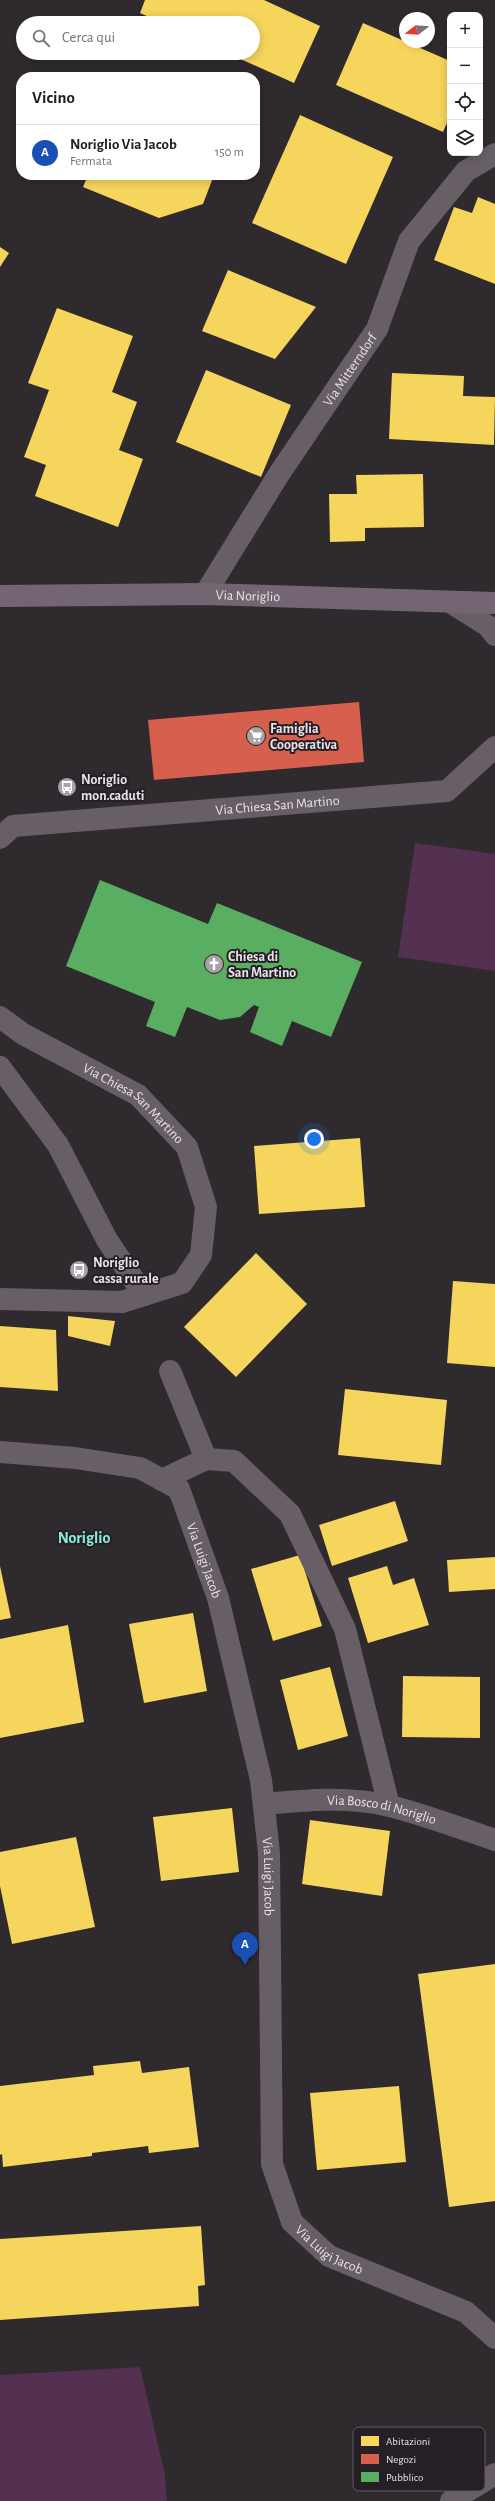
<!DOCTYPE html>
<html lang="it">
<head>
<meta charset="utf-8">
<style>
  :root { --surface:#fff; --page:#f2f2f2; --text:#202124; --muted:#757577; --line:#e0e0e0; --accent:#5d5b5f }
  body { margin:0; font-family:"Alegreya Sans",sans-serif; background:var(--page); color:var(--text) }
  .controls { position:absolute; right:12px; top:12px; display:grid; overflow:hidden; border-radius:8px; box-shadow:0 2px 10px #0003 }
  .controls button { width:36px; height:36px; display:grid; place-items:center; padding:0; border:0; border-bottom:1px solid var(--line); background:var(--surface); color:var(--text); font:20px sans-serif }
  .compass { position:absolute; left:399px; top:12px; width:36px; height:36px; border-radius:50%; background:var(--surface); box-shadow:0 2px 10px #0003; rotate:253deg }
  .you { position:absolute; left:314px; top:1139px; width:14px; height:14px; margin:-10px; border:3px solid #fff; border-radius:50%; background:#1a73e8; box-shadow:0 0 0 6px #1a73e833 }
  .badge { display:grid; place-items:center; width:26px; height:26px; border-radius:50%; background:var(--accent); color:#fff; font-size:13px; font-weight:700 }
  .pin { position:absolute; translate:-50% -33px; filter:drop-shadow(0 1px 2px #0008) }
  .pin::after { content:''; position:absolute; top:21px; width:14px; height:12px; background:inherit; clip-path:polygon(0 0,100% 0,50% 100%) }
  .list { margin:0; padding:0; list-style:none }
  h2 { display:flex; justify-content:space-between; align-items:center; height:52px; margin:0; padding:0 16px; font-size:17px }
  h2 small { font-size:13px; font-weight:400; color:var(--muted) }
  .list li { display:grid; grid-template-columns:26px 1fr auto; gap:12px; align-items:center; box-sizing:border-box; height:56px; padding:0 16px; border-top:1px solid var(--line) }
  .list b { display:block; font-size:15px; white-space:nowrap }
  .list p { margin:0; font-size:13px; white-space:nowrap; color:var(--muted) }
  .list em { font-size:13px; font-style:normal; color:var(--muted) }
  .icon { flex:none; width:22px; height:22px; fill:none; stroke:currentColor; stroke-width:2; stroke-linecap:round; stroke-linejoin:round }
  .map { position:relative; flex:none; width:495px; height:2501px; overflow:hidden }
  .search { position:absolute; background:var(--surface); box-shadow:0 2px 10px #0003; left:16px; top:16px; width:244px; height:44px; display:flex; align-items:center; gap:10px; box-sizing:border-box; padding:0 14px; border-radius:22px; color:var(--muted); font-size:15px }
  .panel { position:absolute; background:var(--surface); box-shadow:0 2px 10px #0003; left:16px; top:72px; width:244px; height:108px; border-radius:16px }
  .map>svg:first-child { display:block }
  .green { fill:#543051 }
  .homes { fill:#f6d55c }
  .shops { fill:#d6604d }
  .public { fill:#5aae61 }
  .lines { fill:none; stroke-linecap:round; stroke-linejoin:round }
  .minor { stroke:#675e66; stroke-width:22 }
  .major { stroke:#736672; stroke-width:22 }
  .labels { text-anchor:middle; stroke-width:4; stroke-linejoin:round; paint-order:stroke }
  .street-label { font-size:14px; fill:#e8e3e8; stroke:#261f25 }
  .poi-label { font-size:14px; font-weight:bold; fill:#e8e3e8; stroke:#261f25; text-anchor:start }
  .quarter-label { font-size:16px; font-weight:bold; fill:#88eeda; stroke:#261f25 }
  .key { fill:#261f25; stroke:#605a60; stroke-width:1 }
  .key-label { font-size:11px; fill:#e8e3e8 }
</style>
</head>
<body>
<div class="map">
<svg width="495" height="2501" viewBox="0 0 495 2501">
  <rect width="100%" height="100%" fill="#2f2a2e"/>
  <!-- green -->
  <g class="green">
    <polygon points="415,843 495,854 495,971 398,957"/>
    <polygon points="140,2367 165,2475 167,2501 0,2501 0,2375"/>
  </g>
  <!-- homes -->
  <g class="homes">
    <polygon points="145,0 264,0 320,26 294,83 227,53 253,53 253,23 162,23 140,13"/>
    <polygon points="363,23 450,61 450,116 443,132 336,85"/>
    <polygon points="300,115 393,157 346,264 252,223"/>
    <polygon points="88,175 214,175 203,204 159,218 83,187"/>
    <polygon points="478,197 495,204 495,284 434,260 454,207 472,213"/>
    <polygon points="0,247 9,253 0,267"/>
    <polygon points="228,270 316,307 275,359 202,331"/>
    <polygon points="57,308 133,336 112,392 137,402 119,450 143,459 118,527 35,496 46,465 24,457 49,390 28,383"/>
    <polygon points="206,370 291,405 261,477 176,442"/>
    <polygon points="392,373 464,376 463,396 495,397 494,445 389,439"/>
    <polygon points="423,474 424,527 365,528 365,541 330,542 329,494 357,494 356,475"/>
    <polygon points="360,1138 365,1207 259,1214 254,1146"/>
    <polygon points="256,1253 307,1304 236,1377 184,1327"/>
    <polygon points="453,1281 495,1284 495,1367 447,1363"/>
    <polygon points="68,1316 115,1321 110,1346 68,1336"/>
    <polygon points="0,1326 56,1330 58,1391 0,1387"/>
    <polygon points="345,1389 447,1400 441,1465 338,1455"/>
    <polygon points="395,1501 408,1541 332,1566 319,1525"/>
    <polygon points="300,1555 322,1626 273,1641 251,1569"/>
    <polygon points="495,1557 495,1589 449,1592 447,1560"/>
    <polygon points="0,1566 11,1618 0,1620"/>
    <polygon points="387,1566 393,1585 414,1578 429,1625 368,1643 348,1578"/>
    <polygon points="193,1613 207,1691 144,1703 129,1624"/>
    <polygon points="68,1625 84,1722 0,1738 0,1639"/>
    <polygon points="330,1667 348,1736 298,1750 280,1680"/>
    <polygon points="403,1676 480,1677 480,1738 402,1737"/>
    <polygon points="232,1808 239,1872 161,1881 153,1817"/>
    <polygon points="310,1820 390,1831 382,1896 302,1884"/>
    <polygon points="76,1837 95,1927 12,1944 0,1886 0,1852"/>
    <polygon points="495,1964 495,2201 449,2207 418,1974"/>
    <polygon points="140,2061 142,2073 189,2067 199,2147 149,2153 148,2146 92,2153 92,2156 3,2167 2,2154 0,2155 0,2086 94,2075 93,2066"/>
    <polygon points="399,2086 406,2162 317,2170 310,2093"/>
    <polygon points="201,2226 205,2285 198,2286 199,2306 0,2320 0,2239"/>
  </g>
  <!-- shops -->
  <polygon class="shops" points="359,702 364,762 154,780 148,720"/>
  <!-- public -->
  <polygon class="public" points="100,880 208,924 217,903 362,962 331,1037 292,1021 282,1046 250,1032 259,1007 254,1005 240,1017 220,1020 187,1007 175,1037 146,1026 155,1002 66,966"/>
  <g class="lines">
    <!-- minor -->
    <g class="minor">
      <path id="s1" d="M205,594L279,474L377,329L409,241L466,171L495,154"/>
      <polyline points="453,604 488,626 495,635"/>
      <path id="s2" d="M0,838L13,826L447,791L495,747"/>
      <path id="s3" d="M0,1017L23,1034L138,1095L187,1147L206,1207L201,1255L182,1283L122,1302L0,1299"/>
      <polyline points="0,1067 58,1145 107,1240 144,1295"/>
      <path id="s4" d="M0,1452L75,1458L140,1468L179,1489L218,1598L261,1780L269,1853L272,2164L292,2222L329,2256L466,2312L495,2338"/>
      <polyline points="206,1459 234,1461 290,1514 345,1629 389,1806"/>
      <polyline points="162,1480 206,1459 170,1371"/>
      <path id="s5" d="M264,1804C306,1800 349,1796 390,1806C425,1815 460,1828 495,1840"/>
      <polyline points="451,2501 495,2474"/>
    </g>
    <!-- major -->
    <path class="major" id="s6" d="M0,596L205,594L495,603"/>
  </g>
  <!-- icons -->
  <defs>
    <symbol id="supermarket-disc" viewBox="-11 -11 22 22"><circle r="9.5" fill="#a7a2a7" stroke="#261f25"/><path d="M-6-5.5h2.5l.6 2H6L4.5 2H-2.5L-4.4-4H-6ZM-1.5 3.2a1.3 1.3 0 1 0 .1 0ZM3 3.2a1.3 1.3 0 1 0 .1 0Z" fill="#fff"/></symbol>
    <symbol id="bus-disc" viewBox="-11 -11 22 22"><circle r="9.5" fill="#a7a2a7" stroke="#261f25"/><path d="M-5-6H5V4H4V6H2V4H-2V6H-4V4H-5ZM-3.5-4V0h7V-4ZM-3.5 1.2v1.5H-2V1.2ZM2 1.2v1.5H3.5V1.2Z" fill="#fff"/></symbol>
    <symbol id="church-disc" viewBox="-11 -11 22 22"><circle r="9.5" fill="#a7a2a7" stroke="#261f25"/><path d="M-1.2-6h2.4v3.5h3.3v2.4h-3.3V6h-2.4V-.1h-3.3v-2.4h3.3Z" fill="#fff"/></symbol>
  </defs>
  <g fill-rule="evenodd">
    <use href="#supermarket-disc" x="245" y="725" width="22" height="22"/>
    <use href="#bus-disc" x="56" y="776" width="22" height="22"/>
    <use href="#church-disc" x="203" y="953" width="22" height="22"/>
    <use href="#bus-disc" x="68" y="1259" width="22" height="22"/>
  </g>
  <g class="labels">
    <!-- street labels -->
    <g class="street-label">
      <text dy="5" stroke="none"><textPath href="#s1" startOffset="267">Via Mitterndorf</textPath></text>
      <text dy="5" stroke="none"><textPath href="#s6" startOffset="248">Via Noriglio</textPath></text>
      <text dy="5" stroke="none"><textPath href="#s2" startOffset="283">Via Chiesa San Martino</textPath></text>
      <text dy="5" stroke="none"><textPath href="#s3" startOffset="160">Via Chiesa San Martino</textPath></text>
      <text dy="5" stroke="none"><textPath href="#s4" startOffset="261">Via Luigi Jacob</textPath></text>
      <text dy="5" stroke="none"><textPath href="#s5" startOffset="119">Via Bosco di Noriglio</textPath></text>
      <text dy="5" stroke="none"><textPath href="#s4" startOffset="585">Via Luigi Jacob</textPath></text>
      <text dy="5" stroke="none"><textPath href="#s4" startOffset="981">Via Luigi Jacob</textPath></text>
    </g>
    <!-- poi labels -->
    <g class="poi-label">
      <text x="270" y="733">Famiglia<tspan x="270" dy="16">Cooperativa</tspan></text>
      <text x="81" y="784">Noriglio<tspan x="81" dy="16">mon.caduti</tspan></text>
      <text x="228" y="961">Chiesa di<tspan x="228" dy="16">San Martino</tspan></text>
      <text x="93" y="1267">Noriglio<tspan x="93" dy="16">cassa rurale</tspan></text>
    </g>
    <!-- quarter labels -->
    <g class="quarter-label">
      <text x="84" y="1543">Noriglio</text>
    </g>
  </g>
  <!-- legend -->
  <rect x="353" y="2427" width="132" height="64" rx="6" class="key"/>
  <rect x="361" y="2436" width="18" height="10" fill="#f6d55c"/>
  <rect x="361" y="2454" width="18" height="10" fill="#d6604d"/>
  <rect x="361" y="2472" width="18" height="10" fill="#5aae61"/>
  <g class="key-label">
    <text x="386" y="2445">Abitazioni</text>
    <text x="386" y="2463">Negozi</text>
    <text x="386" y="2481">Pubblico</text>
  </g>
</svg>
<div class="controls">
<button>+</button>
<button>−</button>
<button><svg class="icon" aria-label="locate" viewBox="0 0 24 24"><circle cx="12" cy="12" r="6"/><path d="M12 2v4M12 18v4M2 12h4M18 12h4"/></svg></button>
<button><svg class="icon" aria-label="layers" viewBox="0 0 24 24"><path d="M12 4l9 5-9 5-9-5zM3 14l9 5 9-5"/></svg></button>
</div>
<svg class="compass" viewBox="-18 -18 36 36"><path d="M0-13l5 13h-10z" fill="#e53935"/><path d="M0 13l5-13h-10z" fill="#757577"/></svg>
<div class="you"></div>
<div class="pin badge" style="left:245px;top:1965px;background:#1a4fb4">A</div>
<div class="search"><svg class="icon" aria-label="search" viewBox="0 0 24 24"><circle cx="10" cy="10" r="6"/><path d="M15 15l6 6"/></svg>Cerca qui</div>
<section class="panel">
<h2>Vicino<small></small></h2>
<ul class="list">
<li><span class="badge" style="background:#1a4fb4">A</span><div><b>Noriglio Via Jacob</b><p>Fermata</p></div><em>150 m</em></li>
</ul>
</section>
</div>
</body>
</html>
